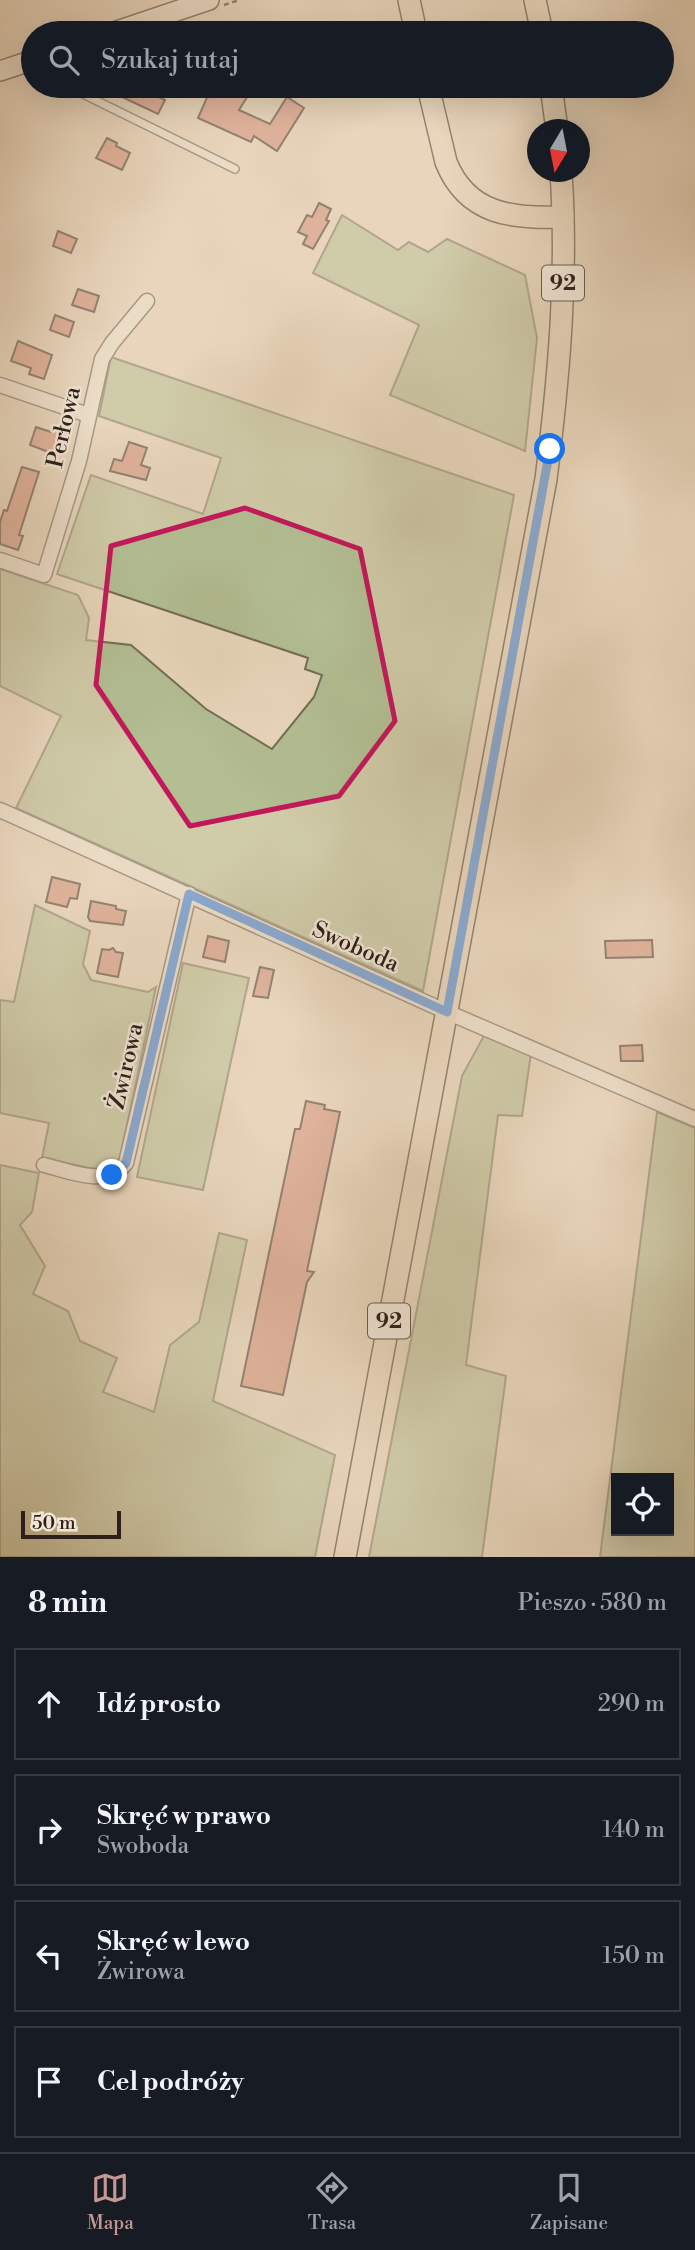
<!DOCTYPE html>
<html lang="pl">
<head>
<meta charset="utf-8">
<style>
  :root { --surface:#171b24; --page:#242831; --text:#f1f3f6; --muted:#9ea1a6; --line:#363941; --accent:#c59692 }
  body { margin:0; font-family:"Libre Bodoni",serif; background:var(--page); color:var(--text) }
  .controls { position:absolute; right:21px; bottom:21px; display:grid; overflow:hidden; border-radius:0px; box-shadow:0 7px 28px #0002 }
  .controls button { width:63px; height:63px; display:grid; place-items:center; padding:0; border:0; border-bottom:2px solid var(--line); background:var(--surface); color:var(--text); font:35px sans-serif }
  .compass { position:absolute; left:527px; top:119px; width:63px; height:63px; border-radius:50%; background:var(--surface); box-shadow:0 7px 28px #0002; rotate:190deg }
  .scale { position:absolute; left:21px; bottom:18px; width:100px; box-sizing:border-box; padding-left:7px; border:4px solid #2d1f1a; border-top:0; font-size:19px; line-height:24px; white-space:nowrap; color:#2d1f1a; -webkit-text-stroke:5px #f0e4d3; paint-order:stroke }
  .stop { position:absolute; width:21px; height:21px; margin:-16px; border:5px solid #1a73e8; border-radius:50%; background:#fff }
  .stop.end { background:#1a73e8; border-color:#fff; box-shadow:0 2px 7px #0008 }
  .list { margin:0; padding:0; list-style:none }
  h2 { display:flex; justify-content:space-between; align-items:center; height:91px; margin:0; padding:0 28px; font-size:30px }
  h2 small { font-size:23px; font-weight:400; color:var(--muted) }
  .list li { display:grid; grid-template-columns:46px 1fr auto; gap:21px; align-items:center; box-sizing:border-box; height:112px; margin:0 14px 14px; padding:0 14px; border:2px solid var(--line); border-radius:0px }
  .list b { display:block; font-size:26px; white-space:nowrap }
  .list p { margin:0; font-size:23px; white-space:nowrap; color:var(--muted) }
  .list em { font-size:23px; font-style:normal; color:var(--muted) }
  .icon { flex:none; width:38px; height:38px; fill:none; stroke:currentColor; stroke-width:2; stroke-linecap:round; stroke-linejoin:round }
  .map { position:relative; flex:none; width:695px; height:1557px; overflow:hidden }
  .search { position:absolute; background:var(--surface); box-shadow:0 7px 28px #0002; left:21px; right:21px; top:21px; height:77px; display:flex; align-items:center; gap:18px; box-sizing:border-box; padding:0 24px; border-radius:38px; color:var(--muted); font-size:26px }
  .sheet { height:595px; background:var(--surface) }
  nav { display:flex; justify-content:space-around; align-items:center; box-sizing:border-box; height:98px; border-top:2px solid var(--line); background:var(--surface); font-size:19px; color:var(--muted) }
  nav a { display:grid; justify-items:center; gap:4px }
  nav .on { color:var(--accent) }
  .map>svg:first-child { display:block }
  .green { fill:#b3be93; stroke:#706e56; stroke-width:2; fill-rule:evenodd }
  .building { fill:#d58774; stroke:#2d1f1a; stroke-width:2 }
  .lines { fill:none; stroke-linecap:round; stroke-linejoin:round }
  .service-casing { stroke:#5c4d42; stroke-width:10 }
  .minor-casing { stroke:#5c4d42; stroke-width:17 }
  .secondary-casing { stroke:#2d1f1a; stroke-width:22 }
  .primary-casing { stroke:#2d1f1a; stroke-width:24 }
  .path { stroke:#2d1f1a; stroke-width:2.5; stroke-dasharray:5 3.5; stroke-linecap:butt }
  .service { stroke:#f0e4d3; stroke-width:7 }
  .minor { stroke:#f0e4d3; stroke-width:14 }
  .secondary { stroke:#f0e4d3; stroke-width:19 }
  .primary { stroke:#e8d6bb; stroke-width:21 }
  .route { stroke:#1a73e8; stroke-width:9 }
  .marked { fill:none; stroke:#c2185b; stroke-width:5; stroke-linejoin:round }
  .labels { text-anchor:middle; stroke-width:5; stroke-linejoin:round; paint-order:stroke }
  .shield { fill:#f0e4d3; stroke:#685a52; stroke-width:2 }
  .shield-label { font-size:21px; font-weight:bold; fill:#2d1f1a }
  .street-label { font-size:23px; fill:#2d1f1a; stroke:#f0e4d3 }
</style>
</head>
<body>
<div class="map">
<svg width="695" height="1557" viewBox="0 0 695 1557">
  <rect width="100%" height="100%" fill="#e8d6bb"/>
  <filter id="stains"><feTurbulence type="fractalNoise" baseFrequency=".00286" numOctaves="4"/><feColorMatrix values="0 0 0 0 .2 0 0 0 0 .09 0 0 0 0 .02 0 0 0 .5 -.17"/></filter>
  <radialGradient id="worn" r=".72"><stop offset=".6" stop-color="#630" stop-opacity="0"/><stop offset="1" stop-color="#630" stop-opacity=".3"/></radialGradient>
  <!-- green -->
  <g class="green">
    <polygon points="342,215 398,250 409,242 428,252 447,239 525,275 537,338 525,451 390,395 419,325 313,273"/>
    <polygon points="111,357 514,495 423,991 16,808 61,716 0,686 0,569 78,595 89,618 86,640 131,645 206,709 272,749 314,697 322,675 305,669 308,658 57,574 91,475 203,514 221,458 99,416"/>
    <polygon points="35,905 90,931 83,964 91,980 148,992 156,987 118,1168 109,1172 42,1158 49,1123 0,1113 0,1000 14,1002"/>
    <polygon points="183,963 249,978 203,1190 137,1177"/>
    <polygon points="486,1032 531,1053 522,1116 498,1115 466,1365 506,1376 482,1557 369,1557 462,1076"/>
    <path d="M657,1112L695,1128V1557H600ZM616,1478H669V1531H616Z"/>
    <polygon points="0,1165 39,1173 32,1212 20,1225 45,1266 33,1294 68,1311 80,1341 117,1358 103,1392 154,1412 170,1345 199,1322 219,1233 247,1240 213,1401 335,1455 315,1557 0,1557"/>
  </g>
  <!-- building -->
  <g class="building">
    <polygon points="128,86 136,86 165,100 158,114 122,97"/>
    <polygon points="212,86 254,86 239,110 270,124 287,97 304,108 277,151 254,136 251,142 198,118"/>
    <polygon points="107,138 117,143 116,146 130,153 122,170 96,158"/>
    <polygon points="319,203 331,209 326,220 329,221 313,249 303,244 307,236 298,232 307,215 312,217"/>
    <polygon points="58,231 77,239 71,253 53,246"/>
    <polygon points="78,289 99,296 94,312 72,305"/>
    <polygon points="55,315 74,322 69,337 50,330"/>
    <polygon points="18,341 52,355 44,379 29,374 31,368 11,361"/>
    <polygon points="36,427 51,432 53,427 64,431 56,455 30,445"/>
    <polygon points="129,442 147,448 141,465 150,468 146,480 110,471 114,459 122,461"/>
    <polygon points="22,467 39,472 19,535 23,536 18,550 0,544 0,522 4,510 7,511"/>
    <polygon points="52,877 80,884 77,899 70,898 67,907 46,902"/>
    <polygon points="91,901 116,906 116,909 126,911 123,925 90,921 88,917"/>
    <polygon points="208,936 229,941 225,962 203,957"/>
    <polygon points="652,940 653,957 606,958 605,941"/>
    <polygon points="113,948 116,952 123,953 118,977 97,973 102,949 109,950"/>
    <polygon points="260,967 274,970 268,998 253,996"/>
    <polygon points="642,1045 643,1061 621,1061 620,1046"/>
    <polygon points="306,1101 325,1105 324,1109 340,1112 307,1271 314,1272 307,1282 283,1395 241,1386 295,1129 300,1129"/>
  </g>
  <g class="lines">
    <defs>
      <polyline id="service" points="67,86 235,169"/>
      <g id="minor">
        <polyline points="0,385 88,415"/>
        <polyline points="0,560 44,575 79,461 102,359 112,343 147,301"/>
        <polyline points="0,810 447,1012 695,1119"/>
        <path d="M44,1165C70,1171 107,1188 126,1163L189,894"/>
      </g>
      <g id="secondary">
        <polyline points="111,33 209,0"/>
        <polyline points="0,71 33,60"/>
      </g>
      <g id="primary">
        <polyline points="409,0 416,33"/>
        <polyline points="535,0 542,33"/>
        <path d="M428,86L446,162C467,215 513,219 563,217"/>
        <polyline points="551,86 557,130"/>
        <path d="M345,1557L546,479C559,377 568,274 561,172"/>
      </g>
    </defs>
    <!-- service casing -->
    <use href="#service" class="service-casing"/>
    <!-- minor casing -->
    <use href="#minor" class="minor-casing"/>
    <!-- secondary casing -->
    <use href="#secondary" class="secondary-casing"/>
    <!-- primary casing -->
    <use href="#primary" class="primary-casing"/>
    <!-- path -->
    <g class="path">
      <polyline points="224,5 239,0"/>
      <polyline points="83,33 96,29"/>
    </g>
    <!-- service -->
    <use href="#service" class="service"/>
    <!-- minor -->
    <use href="#minor" class="minor"/>
    <!-- secondary -->
    <use href="#secondary" class="secondary"/>
    <!-- primary -->
    <use href="#primary" class="primary"/>
  </g>
  <g class="lines">
    <!-- route -->
    <polyline class="route" points="112,1175 126,1163 189,894 447,1012 550,449"/>
  </g>
  <!-- marked area -->
  <path d="M0 0H695V1557H0ZM245,508L360,549L395,721L339,796L190,826L96,685L111,546Z" fill="#e8d6bb" fill-opacity=".55" fill-rule="evenodd"/>
  <path class="marked" d="M245,508L360,549L395,721L339,796L190,826L96,685L111,546Z"/>
  <g class="labels">
    <!-- shield labels -->
    <g class="shield">
      <rect x="542" y="265.5" width="42" height="35" rx="5"/>
      <rect x="368" y="1303.5" width="42" height="35" rx="5"/>
    </g>
    <g class="shield-label">
      <text x="563" y="290">92</text>
      <text x="389" y="1328">92</text>
    </g>
    <!-- street labels -->
    <g class="street-label">
      <text transform="translate(63 427) rotate(-77)" y="8">Perłowa</text>
      <text transform="translate(356 946) rotate(24)" y="8">Swoboda</text>
      <text transform="translate(125 1066) rotate(-77)" y="8">Żwirowa</text>
    </g>
  </g>
  <rect width="100%" height="100%" filter="url(#stains)"/>
  <rect width="100%" height="100%" fill="url(#worn)"/>
</svg>
<div class="controls">
<button><svg class="icon" aria-label="locate" viewBox="0 0 24 24"><circle cx="12" cy="12" r="6"/><path d="M12 2v4M12 18v4M2 12h4M18 12h4"/></svg></button>
</div>
<svg class="compass" viewBox="-18 -18 36 36"><path d="M0-13l5 13h-10z" fill="#e53935"/><path d="M0 13l5-13h-10z" fill="#9ea1a6"/></svg>
<div class="scale">50 m</div>
<div class="stop" style="left:550px;top:449px"></div>
<div class="stop end" style="left:112px;top:1175px"></div>
<div class="search"><svg class="icon" aria-label="search" viewBox="0 0 24 24"><circle cx="10" cy="10" r="6"/><path d="M15 15l6 6"/></svg>Szukaj tutaj</div>
</div>
<section class="sheet">
<h2>8 min<small>Pieszo · 580 m</small></h2>
<ul class="list">
<li><svg class="icon" aria-label="ahead" viewBox="0 0 24 24"><path d="M12 20V5M6 11l6-6 6 6"/></svg><div><b>Idź prosto</b></div><em>290 m</em></li>
<li><svg class="icon" aria-label="right" viewBox="0 0 24 24"><path d="M7 20v-9h11M14 6l5 5-5 5"/></svg><div><b>Skręć w prawo</b><p>Swoboda</p></div><em>140 m</em></li>
<li><svg class="icon" aria-label="left" viewBox="0 0 24 24"><path d="M17 20v-9H6M10 6l-5 5 5 5"/></svg><div><b>Skręć w lewo</b><p>Żwirowa</p></div><em>150 m</em></li>
<li><svg class="icon" aria-label="arrive" viewBox="0 0 24 24"><path d="M6 21V4h12l-3 4 3 4H6"/></svg><div><b>Cel podróży</b></div></li>
</ul>
</section>
<nav>
<a class="on"><svg class="icon" aria-label="map" viewBox="0 0 24 24"><path d="M3 6l6-2 6 2 6-2v14l-6 2-6-2-6 2zM9 4v14M15 6v14"/></svg>Mapa</a>
<a><svg class="icon" aria-label="directions" viewBox="0 0 24 24"><path d="M12 3l9 9-9 9-9-9zM9 14v-3h6M13 9l2 2-2 2"/></svg>Trasa</a>
<a><svg class="icon" aria-label="saved" viewBox="0 0 24 24"><path d="M7 4h10v16l-5-4-5 4z"/></svg>Zapisane</a>
</nav>
</body>
</html>
